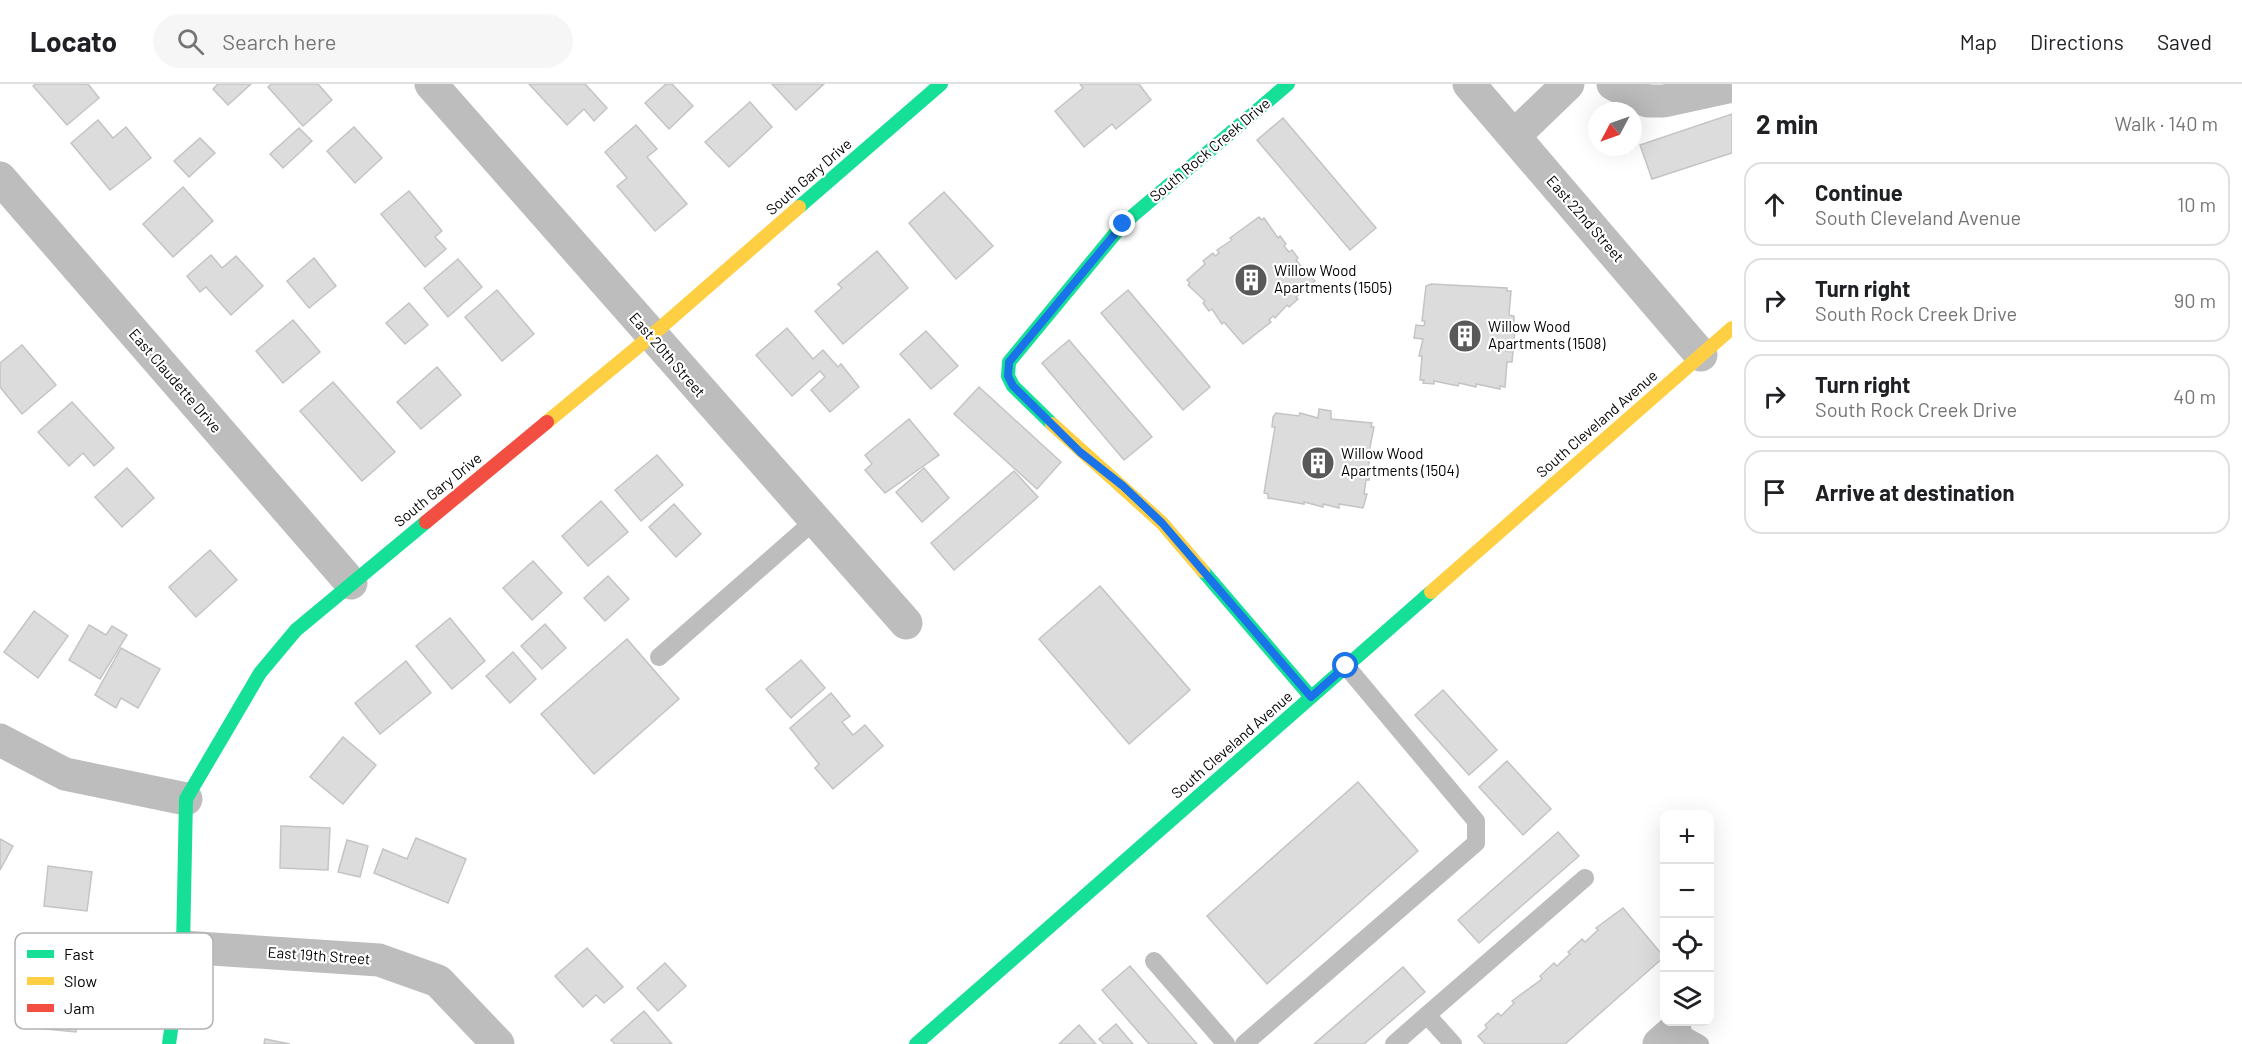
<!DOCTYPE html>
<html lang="en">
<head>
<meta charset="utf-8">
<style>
  :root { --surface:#fff; --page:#f6f6f6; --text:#202124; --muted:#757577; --line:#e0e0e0 }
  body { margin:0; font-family:Barlow,sans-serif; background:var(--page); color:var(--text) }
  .controls { position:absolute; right:18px; bottom:18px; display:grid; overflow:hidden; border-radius:12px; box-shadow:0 6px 24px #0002 }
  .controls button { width:54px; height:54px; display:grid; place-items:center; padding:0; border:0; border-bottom:2px solid var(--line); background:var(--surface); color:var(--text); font:30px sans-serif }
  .compass { position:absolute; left:1588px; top:18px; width:54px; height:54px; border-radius:50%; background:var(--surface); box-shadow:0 6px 24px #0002; rotate:229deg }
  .stop { position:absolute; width:18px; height:18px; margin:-14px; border:4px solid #1a73e8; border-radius:50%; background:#fff }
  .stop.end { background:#1a73e8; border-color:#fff; box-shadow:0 2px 6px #0008 }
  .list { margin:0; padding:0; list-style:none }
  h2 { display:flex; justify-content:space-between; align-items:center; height:78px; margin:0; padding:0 24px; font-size:26px }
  h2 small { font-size:20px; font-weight:400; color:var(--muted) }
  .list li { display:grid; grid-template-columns:39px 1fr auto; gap:18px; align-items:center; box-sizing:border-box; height:84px; margin:0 12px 12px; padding:0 12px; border:2px solid var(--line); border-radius:18px }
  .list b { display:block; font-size:22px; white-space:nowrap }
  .list p { margin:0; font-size:20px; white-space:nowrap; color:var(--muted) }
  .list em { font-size:20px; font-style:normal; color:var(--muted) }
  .icon { flex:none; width:33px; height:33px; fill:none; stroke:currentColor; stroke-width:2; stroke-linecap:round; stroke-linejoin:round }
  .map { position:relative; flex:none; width:1732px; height:960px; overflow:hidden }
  header { display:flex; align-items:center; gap:36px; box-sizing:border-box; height:84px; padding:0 30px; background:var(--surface); border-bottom:2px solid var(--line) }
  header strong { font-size:28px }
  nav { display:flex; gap:33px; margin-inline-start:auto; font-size:21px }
  .search { width:420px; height:54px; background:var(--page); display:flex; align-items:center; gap:15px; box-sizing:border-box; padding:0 21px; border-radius:33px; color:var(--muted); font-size:22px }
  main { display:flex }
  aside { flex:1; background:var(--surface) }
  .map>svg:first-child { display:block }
  .building { fill:#dcdcdc; stroke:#c4c4c4; stroke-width:1.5 }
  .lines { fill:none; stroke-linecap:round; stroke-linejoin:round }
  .lane { stroke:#bdbdbd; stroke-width:18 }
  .street { stroke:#bdbdbd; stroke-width:33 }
  .fast { stroke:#16e098; stroke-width:14 }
  .slow { stroke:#ffcf43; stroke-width:14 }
  .jam { stroke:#f24e42; stroke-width:14 }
  .route { stroke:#1a73e8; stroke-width:8 }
  .labels { text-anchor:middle; stroke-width:4.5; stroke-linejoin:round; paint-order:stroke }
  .street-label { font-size:15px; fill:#000; stroke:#fff }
  .poi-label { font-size:15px; fill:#000; stroke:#fff; text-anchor:start }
  .key { fill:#fff; stroke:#b2b2b2; stroke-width:1.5 }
  .key-label { font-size:16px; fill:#000 }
</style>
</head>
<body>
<header>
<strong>Locato</strong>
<div class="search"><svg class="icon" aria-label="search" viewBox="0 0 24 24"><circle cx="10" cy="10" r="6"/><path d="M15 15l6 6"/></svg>Search here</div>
<nav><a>Map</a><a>Directions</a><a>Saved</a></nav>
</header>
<main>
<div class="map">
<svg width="1732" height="960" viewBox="0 0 1732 960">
  <rect width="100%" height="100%" fill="#fff"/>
  <!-- building -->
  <g class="building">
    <polygon points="36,0 88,0 99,14 67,41 33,2"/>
    <polygon points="218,0 251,0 228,21 213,5"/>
    <polygon points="271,0 318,0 332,16 303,42 268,3"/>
    <polygon points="529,0 585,0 607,24 594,37 584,25 567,41"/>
    <polygon points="666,0 672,0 693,22 669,45 645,19"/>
    <polygon points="772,0 824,0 796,26"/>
    <polygon points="1080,0 1139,0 1151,16 1116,45 1112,40 1084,63 1055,27 1083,4"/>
    <polygon points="750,18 772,43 729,83 705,58"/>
    <polygon points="1732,30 1732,69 1652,95 1640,61"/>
    <polygon points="1283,34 1376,144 1350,166 1257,56"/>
    <polygon points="98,36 113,54 126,43 151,74 110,106 71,59"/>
    <polygon points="636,41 657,65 647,73 687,120 655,147 617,102 627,94 605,68"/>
    <polygon points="354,43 382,74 355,99 327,67"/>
    <polygon points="299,44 312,57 283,84 270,70"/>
    <polygon points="200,54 215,69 189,93 174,77"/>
    <polygon points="183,103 213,137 173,173 143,140"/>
    <polygon points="409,107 442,147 435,153 446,165 425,183 381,130"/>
    <polygon points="944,108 993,162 956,195 909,139"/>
    <polygon points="1259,133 1262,136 1264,134 1278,154 1280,152 1286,160 1284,162 1289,168 1292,166 1298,174 1296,176 1305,187 1308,184 1315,192 1312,194 1315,197 1296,213 1298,215 1289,223 1287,221 1275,234 1273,232 1269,236 1271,238 1243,260 1224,238 1222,240 1212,225 1209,227 1203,219 1205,217 1188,201 1190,199 1187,196 1205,180 1203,177 1213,169 1215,172 1219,169 1217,166 1232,156 1230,154"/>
    <polygon points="877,167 908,204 843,260 815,227 842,204 838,200"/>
    <polygon points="211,171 222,184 236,172 263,202 231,231 206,203 200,208 187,192"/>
    <polygon points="314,174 336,202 309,224 287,197"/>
    <polygon points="458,175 482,203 448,233 424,204"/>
    <polygon points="1431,200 1507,204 1507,207 1511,207 1509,231 1514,232 1514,243 1508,243 1507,249 1515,249 1513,261 1507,260 1506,267 1513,268 1512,278 1507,278 1505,303 1500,302 1500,305 1476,300 1476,303 1459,299 1458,302 1434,297 1434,300 1423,299 1424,296 1420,296 1422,272 1419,272 1423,255 1414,254 1416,241 1424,242 1425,237 1422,237 1426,202"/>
    <polygon points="497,206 534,250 502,277 465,233"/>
    <polygon points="1128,206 1210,303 1183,326 1101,229"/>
    <polygon points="409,219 428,241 405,260 386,239"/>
    <polygon points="293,236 320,268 283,299 256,267"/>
    <polygon points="787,244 813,275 823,266 838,283 841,280 859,303 830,328 811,306 825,293 820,287 792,312 756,271"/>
    <polygon points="926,247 958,282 931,305 900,270"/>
    <polygon points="1069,256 1152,353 1124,376 1042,279"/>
    <polygon points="22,261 56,301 22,330 0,303 0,279"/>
    <polygon points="437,283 461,311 421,345 397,318"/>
    <polygon points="333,298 395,368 362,397 300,327"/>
    <polygon points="979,303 1061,378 1037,405 954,330"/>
    <polygon points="72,318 114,364 94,382 83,369 69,382 38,348"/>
    <polygon points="1319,325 1331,327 1331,335 1372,339 1371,343 1374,343 1369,368 1372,368 1367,386 1370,387 1369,396 1366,396 1364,410 1367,410 1363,424 1339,420 1339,424 1323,420 1323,423 1304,418 1304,420 1268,414 1268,410 1264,409 1275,343 1272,343 1273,333 1276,329 1299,332 1300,329 1318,334"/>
    <polygon points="909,335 939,371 885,409 865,386 872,380 865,371"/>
    <polygon points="657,371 683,401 641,437 615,406"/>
    <polygon points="127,384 154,414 122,443 95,413"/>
    <polygon points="924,384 949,414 922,438 896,408"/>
    <polygon points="1014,387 1038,413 954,486 931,459"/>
    <polygon points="601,417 628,448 588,482 562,452"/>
    <polygon points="674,420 701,450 676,473 649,443"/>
    <polygon points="210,466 237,496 196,533 169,503"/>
    <polygon points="533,477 562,509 532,536 503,504"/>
    <polygon points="608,492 629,515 605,537 584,514"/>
    <polygon points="1100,502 1190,606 1129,660 1039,555"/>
    <polygon points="34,527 68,552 38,594 4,568"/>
    <polygon points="450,534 485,577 452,605 416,562"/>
    <polygon points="545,540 566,564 542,585 521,562"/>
    <polygon points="89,541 106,551 112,542 127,551 100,595 69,576"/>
    <polygon points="627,555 679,615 594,690 541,630"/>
    <polygon points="121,564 160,585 138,624 121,614 116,624 95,611"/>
    <polygon points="513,568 536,595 510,619 486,592"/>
    <polygon points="801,576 825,604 791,634 766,605"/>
    <polygon points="406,577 431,609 380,650 355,619"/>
    <polygon points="1443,606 1497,666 1469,691 1415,631"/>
    <polygon points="831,609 850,632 842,638 853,651 865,641 883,662 833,705 815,684 819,680 790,644"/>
    <polygon points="343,653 376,681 343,720 310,693"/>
    <polygon points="1507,677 1551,725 1523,751 1479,703"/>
    <polygon points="1358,698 1418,767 1267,900 1207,832"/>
    <polygon points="281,742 330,744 328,786 280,784"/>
    <polygon points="1558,748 1579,772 1479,859 1458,836"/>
    <polygon points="416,754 466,775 448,819 374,789 383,765 407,775"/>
    <polygon points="0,755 13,762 0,786"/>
    <polygon points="347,756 368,762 360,793 338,788"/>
    <polygon points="48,782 92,788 87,827 44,822"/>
    <polygon points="1623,824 1664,873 1565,960 1485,960 1478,952 1487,944 1485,941 1498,929 1501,932 1514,919 1512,917 1542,895 1540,892 1554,879 1557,882 1570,870 1568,868 1582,855 1585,858 1598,846 1596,844"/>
    <polygon points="587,864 623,903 604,919 596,911 583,923 555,892"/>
    <polygon points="665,879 686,902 658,927 637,904"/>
    <polygon points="1130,882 1197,960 1149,960 1102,906"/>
    <polygon points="1403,883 1425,908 1364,960 1314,960"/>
    <polygon points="40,895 80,899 76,948 36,944"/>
    <polygon points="644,927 672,960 615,960 611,956"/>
    <polygon points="1116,940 1133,960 1104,960 1099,955"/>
    <polygon points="1079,941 1096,960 1059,960"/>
    <polygon points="265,955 290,960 264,960"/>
  </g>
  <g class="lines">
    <!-- lane -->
    <g class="lane">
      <polyline points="659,573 814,437"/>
      <polyline points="1154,877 1226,960"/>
      <polyline points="1427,931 1585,794"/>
      <polyline points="1675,946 1700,960"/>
      <polyline points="1244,960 1476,759 1476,737 1346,582"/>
      <polyline points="1394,960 1427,931 1453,960"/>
    </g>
    <!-- street -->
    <g class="street">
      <polyline points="431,0 906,539"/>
      <polyline points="1469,0 1701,271"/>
      <polyline points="1613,0 1647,17 1664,17 1732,2"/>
      <polyline points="1514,52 1568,0"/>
      <polyline points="0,94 351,499"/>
      <polyline points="0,656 65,690 186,715"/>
      <polyline points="183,863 379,876 438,897 498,960"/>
      <polyline points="1659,960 1675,946"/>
    </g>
    <!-- fast -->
    <g class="fast">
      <polyline points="799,123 941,0"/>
      <polyline points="1052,340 1013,302 1008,292 1009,278 1123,140 1288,0"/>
      <polyline points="1203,487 1311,613"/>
      <polyline points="169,960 183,863 186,715 260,589 296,546 426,438"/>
      <polyline points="916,960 1431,508"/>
    </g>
    <!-- slow -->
    <g class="slow">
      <polyline points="547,338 651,252 799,123"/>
      <polyline points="1052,340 1162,439 1203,487"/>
      <polyline points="1431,508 1732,244"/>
    </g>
    <!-- jam -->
    <polyline class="jam" points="426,438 547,338"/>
  </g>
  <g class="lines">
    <!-- route -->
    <polyline class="route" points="1123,140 1009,278 1008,292 1013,302 1080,368 1123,402 1162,439 1311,613 1346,582"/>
  </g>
  <!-- icons -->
  <defs>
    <symbol id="building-disc" viewBox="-11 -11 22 22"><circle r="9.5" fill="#595959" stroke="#fff"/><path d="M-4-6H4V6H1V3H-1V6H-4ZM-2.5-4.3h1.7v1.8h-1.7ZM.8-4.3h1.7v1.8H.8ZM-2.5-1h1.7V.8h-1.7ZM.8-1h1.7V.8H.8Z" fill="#fff"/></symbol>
  </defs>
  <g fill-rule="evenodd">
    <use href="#building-disc" x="1232" y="177" width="38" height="38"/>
    <use href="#building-disc" x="1446" y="233" width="38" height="38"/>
    <use href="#building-disc" x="1299" y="360" width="38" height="38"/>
  </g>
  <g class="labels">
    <!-- street labels -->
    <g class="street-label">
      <text transform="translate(1210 66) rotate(-40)" y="5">South Rock Creek Drive</text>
      <text transform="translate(809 93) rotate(-41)" y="5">South Gary Drive</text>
      <text transform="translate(1585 135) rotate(49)" y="5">East 22nd Street</text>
      <text transform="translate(667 271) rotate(49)" y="5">East 20th Street</text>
      <text transform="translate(175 297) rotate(49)" y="5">East Claudette Drive</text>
      <text transform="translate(1597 340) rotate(-41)" y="5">South Cleveland Avenue</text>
      <text transform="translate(438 406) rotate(-39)" y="5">South Gary Drive</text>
      <text transform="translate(1232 661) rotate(-41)" y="5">South Cleveland Avenue</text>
      <text transform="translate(319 872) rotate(4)" y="5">East 19th Street</text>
    </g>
    <!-- poi labels -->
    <g class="poi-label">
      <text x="1274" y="192">Willow Wood<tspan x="1274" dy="17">Apartments (1505)</tspan></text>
      <text x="1488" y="248">Willow Wood<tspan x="1488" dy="17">Apartments (1508)</tspan></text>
      <text x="1341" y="375">Willow Wood<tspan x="1341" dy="17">Apartments (1504)</tspan></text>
    </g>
  </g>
  <!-- legend -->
  <rect x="15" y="849" width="198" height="96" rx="9" class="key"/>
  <rect x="27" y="866" width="27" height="8" fill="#16e098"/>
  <rect x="27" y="893" width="27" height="8" fill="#ffcf43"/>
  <rect x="27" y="920" width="27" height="8" fill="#f24e42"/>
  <g class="key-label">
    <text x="64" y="876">Fast</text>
    <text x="64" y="903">Slow</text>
    <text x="64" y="930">Jam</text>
  </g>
</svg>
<div class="controls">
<button>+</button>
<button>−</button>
<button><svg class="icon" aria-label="locate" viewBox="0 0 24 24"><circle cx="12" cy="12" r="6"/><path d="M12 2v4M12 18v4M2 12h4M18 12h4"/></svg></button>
<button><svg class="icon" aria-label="layers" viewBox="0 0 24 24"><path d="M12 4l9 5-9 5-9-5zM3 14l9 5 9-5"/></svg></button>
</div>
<svg class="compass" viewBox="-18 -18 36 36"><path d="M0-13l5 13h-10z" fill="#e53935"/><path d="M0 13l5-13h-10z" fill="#757577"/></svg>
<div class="stop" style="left:1346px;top:582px"></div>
<div class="stop end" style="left:1123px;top:140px"></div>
</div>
<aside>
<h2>2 min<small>Walk · 140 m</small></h2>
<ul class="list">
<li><svg class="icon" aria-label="ahead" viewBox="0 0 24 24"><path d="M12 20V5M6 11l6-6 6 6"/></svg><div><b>Continue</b><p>South Cleveland Avenue</p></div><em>10 m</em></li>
<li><svg class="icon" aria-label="right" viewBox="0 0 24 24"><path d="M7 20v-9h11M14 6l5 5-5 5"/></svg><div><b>Turn right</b><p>South Rock Creek Drive</p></div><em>90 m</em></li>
<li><svg class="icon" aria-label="right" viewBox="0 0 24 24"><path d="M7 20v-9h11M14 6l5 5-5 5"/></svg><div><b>Turn right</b><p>South Rock Creek Drive</p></div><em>40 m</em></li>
<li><svg class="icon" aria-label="arrive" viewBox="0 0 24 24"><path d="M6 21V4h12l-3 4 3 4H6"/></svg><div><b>Arrive at destination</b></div></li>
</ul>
</aside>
</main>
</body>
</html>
